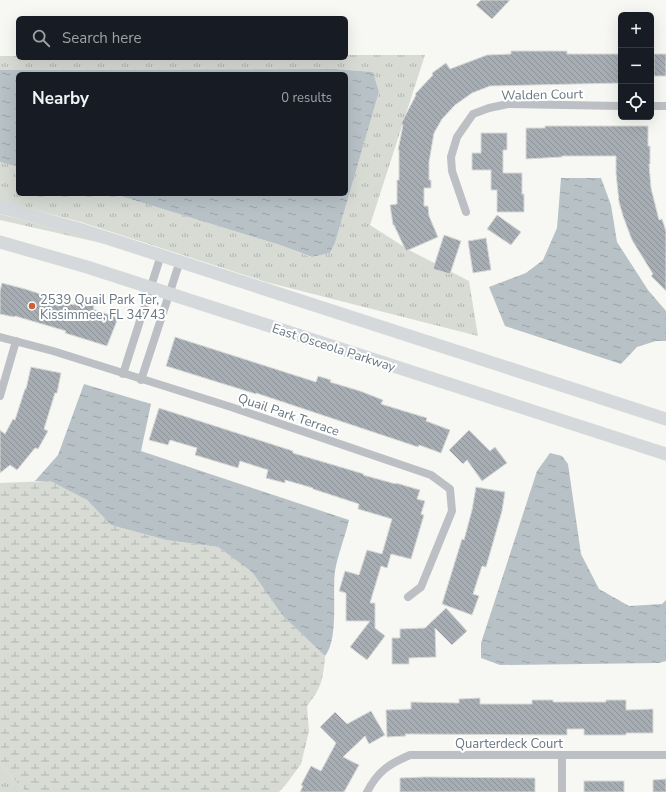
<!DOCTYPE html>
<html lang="en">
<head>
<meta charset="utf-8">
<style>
  :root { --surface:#171b24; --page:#20242c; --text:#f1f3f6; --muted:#9ea1a6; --line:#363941 }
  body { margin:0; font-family:"Nunito Sans",sans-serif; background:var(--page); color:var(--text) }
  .controls { position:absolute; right:12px; top:12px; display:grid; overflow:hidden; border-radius:6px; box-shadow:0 4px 16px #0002 }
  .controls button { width:36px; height:36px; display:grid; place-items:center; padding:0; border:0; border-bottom:1px solid var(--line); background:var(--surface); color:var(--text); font:20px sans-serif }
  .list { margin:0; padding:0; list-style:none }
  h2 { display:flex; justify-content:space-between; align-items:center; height:52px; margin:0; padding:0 16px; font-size:17px }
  h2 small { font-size:13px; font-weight:400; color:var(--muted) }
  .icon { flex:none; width:22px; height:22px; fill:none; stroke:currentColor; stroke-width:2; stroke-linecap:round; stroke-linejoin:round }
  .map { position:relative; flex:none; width:666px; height:792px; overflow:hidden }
  .search { position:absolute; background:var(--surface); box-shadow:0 4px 16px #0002; left:16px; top:16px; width:332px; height:44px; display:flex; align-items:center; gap:10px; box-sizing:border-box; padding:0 14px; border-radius:6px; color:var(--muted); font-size:15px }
  .panel { position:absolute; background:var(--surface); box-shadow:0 4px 16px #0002; left:16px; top:72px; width:332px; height:124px; border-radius:6px }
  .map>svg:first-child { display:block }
  .grass { fill:url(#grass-tufts) }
  .wetland { fill:url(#wetland-marsh) }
  .water { fill:url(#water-ripples) }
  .building { fill:url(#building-back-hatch); stroke:#d9d9d7 }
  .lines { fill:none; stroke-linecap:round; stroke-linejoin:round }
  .minor { stroke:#bcc0c4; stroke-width:8 }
  .primary { stroke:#d5d9dc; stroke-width:13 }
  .poi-dot { fill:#d25d3a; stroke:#fff; stroke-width:1.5 }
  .labels { text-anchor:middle; stroke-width:4; stroke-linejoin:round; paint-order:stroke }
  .street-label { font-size:13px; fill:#697782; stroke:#fff }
  .poi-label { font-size:13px; fill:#697782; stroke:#fff; text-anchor:start }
</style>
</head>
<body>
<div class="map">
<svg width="666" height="792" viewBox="0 0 666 792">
  <defs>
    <pattern id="grass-tufts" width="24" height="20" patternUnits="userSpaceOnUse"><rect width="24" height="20" fill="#d7dbd4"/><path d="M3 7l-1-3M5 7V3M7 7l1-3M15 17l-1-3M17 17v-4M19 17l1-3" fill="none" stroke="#b2b6b1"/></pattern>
    <pattern id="wetland-marsh" width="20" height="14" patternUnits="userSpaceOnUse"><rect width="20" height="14" fill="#d7dbd4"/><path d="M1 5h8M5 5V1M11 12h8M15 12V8" fill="none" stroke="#b2b6b1"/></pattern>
    <pattern id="water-ripples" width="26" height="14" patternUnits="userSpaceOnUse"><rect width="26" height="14" fill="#b8c2c6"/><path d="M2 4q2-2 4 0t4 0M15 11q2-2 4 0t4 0" fill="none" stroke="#9aa2a6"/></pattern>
    <pattern id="building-back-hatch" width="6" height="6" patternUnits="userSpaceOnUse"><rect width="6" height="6" fill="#a7aeb3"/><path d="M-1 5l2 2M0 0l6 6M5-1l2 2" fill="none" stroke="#8c9297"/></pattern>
  </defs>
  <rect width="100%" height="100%" fill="#f7f7f4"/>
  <!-- grass -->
  <g class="grass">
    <polygon points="346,55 425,55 370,225 409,250 469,281 478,336 266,282 81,222 0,201 0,162 18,167 18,194 114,194 280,245 311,257 330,253 335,243 379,92 373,72 336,69 0,70 0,56 18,56 18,58 346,58"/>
    <polygon points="0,214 78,235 106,244 0,220"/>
    <polygon points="0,764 26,792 0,792"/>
  </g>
  <!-- wetland -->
  <path class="wetland" d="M50,481L87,500L111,525L166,540L218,547L252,572L282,615L325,656C323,680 322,687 307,706L309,731L301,764L287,783L279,792H26L0,764V483Z"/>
  <!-- water -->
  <g class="water">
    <polygon points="336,69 373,72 379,92 335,243 330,253 312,257 280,245 114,194 346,194 346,74 18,74 18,167 0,162 0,70"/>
    <polygon points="561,178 601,178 611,205 617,242 648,290 666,311 666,341 656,341 637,347 621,364 505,326 489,287 526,273 543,260 557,228"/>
    <path d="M84,384L151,404L141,451L349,520C345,537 338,554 335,571C332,593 339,639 325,656L282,615L252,572L218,547L166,540L111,525L87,500L50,481H35L58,455Z"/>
    <polygon points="550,453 562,456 568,464 581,554 599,589 629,606 662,604 666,600 666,661 659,663 500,665 481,658 481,643 537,471"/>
  </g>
  <!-- building -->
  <g class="building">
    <polygon points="481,0 510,0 492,19 476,5"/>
    <polygon points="511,51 567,51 567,54 621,54 621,83 490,86 472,93 455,105 442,119 434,133 429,162 429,180 431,180 431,188 424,188 424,206 428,206 429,216 438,237 406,251 394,225 393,225 390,205 397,204 397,180 399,180 399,150 398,150 403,125 401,124 416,95 415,94 433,75 432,73 446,63 450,69 487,55 511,54"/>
    <rect x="654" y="54" width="12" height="22"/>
    <polygon points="545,126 648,126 648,146 650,146 650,164 649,164 651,188 659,220 662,219 666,231 666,291 651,276 653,274 632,240 623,216 619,202 616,173 616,156 562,156 562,157 526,159 526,128 545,128"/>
    <polygon points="481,133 507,133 507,150 503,150 503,173 522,173 522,194 524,194 524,212 497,212 497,190 491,190 491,170 472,170 472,153 481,153"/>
    <polygon points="497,215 521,232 511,245 487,229"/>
    <polygon points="444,235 461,241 450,274 433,269"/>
    <polygon points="486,238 491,270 473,273 468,241"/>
    <polygon points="2,283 25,289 74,305 75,299 95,304 93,309 118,318 107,346 65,333 66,331 15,316 14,317 0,314 0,291"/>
    <polygon points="175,337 316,382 318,376 331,380 330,382 360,391 383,400 381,404 427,418 426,421 450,430 441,453 419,445 418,447 256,393 256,394 166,366"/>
    <polygon points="31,367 61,373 57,393 55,393 44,429 48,431 38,449 35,448 17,470 10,465 0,473 0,430 5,434 13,419 15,420 25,389 26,389"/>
    <polygon points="159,408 293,451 293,453 364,474 363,475 396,484 396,483 420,490 417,499 425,501 421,514 424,515 411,559 391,554 387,568 381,566 370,603 375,603 375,628 385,636 367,660 350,647 370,621 346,621 346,593 339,591 345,571 359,575 367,550 382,554 392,519 358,509 359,504 313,489 313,488 285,480 285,483 266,478 268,470 240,461 238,468 195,455 197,448 170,440 168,445 149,440"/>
    <polygon points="469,430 490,451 495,447 507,463 482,481 467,460 463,464 449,450"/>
    <polygon points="476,487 505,492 502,511 486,567 482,566 473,594 479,596 472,615 442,604 462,539 464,540 472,510"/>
    <polygon points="446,608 467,631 452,645 435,628 436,657 409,658 409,664 392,664 392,638 400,638 400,629 425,628"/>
    <polygon points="480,698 480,704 532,704 532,700 553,700 553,702 606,702 606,700 626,700 626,710 653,709 653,733 626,733 626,735 584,735 584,729 567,729 567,735 405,734 406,736 387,737 386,710 411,709 411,702 459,703 459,699"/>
    <polygon points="371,711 385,735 369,744 365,736 343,757 359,765 344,792 300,792 303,786 301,785 311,766 321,771 336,743 320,727 335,712 347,724"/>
    <polygon points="425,777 535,778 535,792 400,792 400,778"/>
    <polygon points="666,779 666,792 653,792 653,780"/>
    <rect x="584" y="781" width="40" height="11"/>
  </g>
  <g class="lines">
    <!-- minor -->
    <g class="minor">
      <polyline points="651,106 666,106"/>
      <polyline points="466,212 452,171 451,157 457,137 473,114 489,108 508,104 621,106"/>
      <polyline points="0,337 53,351 231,407 431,475 450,489 452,511 421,587 408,597"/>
      <polyline points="123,374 161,255"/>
      <polyline points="141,380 180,261"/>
      <polyline points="0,396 16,341"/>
      <polyline points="562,755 562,792"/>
      <path d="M367,792C378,771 389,764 410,755H666"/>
    </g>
    <!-- primary -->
    <g class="primary">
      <polyline points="0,207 79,229 666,419"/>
      <polyline points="0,242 87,267 666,454"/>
    </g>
  </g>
  <!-- markers -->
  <circle class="poi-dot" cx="32" cy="306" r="4"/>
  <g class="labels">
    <!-- street labels -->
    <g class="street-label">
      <text transform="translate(542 94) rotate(-1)" y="5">Walden Court</text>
      <text transform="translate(334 347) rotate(18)" y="5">East Osceola Parkway</text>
      <text transform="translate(289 414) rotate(19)" y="5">Quail Park Terrace</text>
      <text x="509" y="748">Quarterdeck Court</text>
    </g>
    <!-- poi labels -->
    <g class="poi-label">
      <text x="40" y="304">2539 Quail Park Ter,<tspan x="40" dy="15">Kissimmee, FL 34743</tspan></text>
    </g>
  </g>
</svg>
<div class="controls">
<button>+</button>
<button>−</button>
<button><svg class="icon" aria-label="locate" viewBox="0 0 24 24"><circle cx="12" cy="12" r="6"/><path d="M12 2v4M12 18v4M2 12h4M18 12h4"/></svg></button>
</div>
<div class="search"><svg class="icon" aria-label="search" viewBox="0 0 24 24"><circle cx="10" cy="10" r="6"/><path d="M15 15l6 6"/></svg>Search here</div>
<section class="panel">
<h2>Nearby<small>0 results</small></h2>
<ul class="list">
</ul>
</section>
</div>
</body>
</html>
